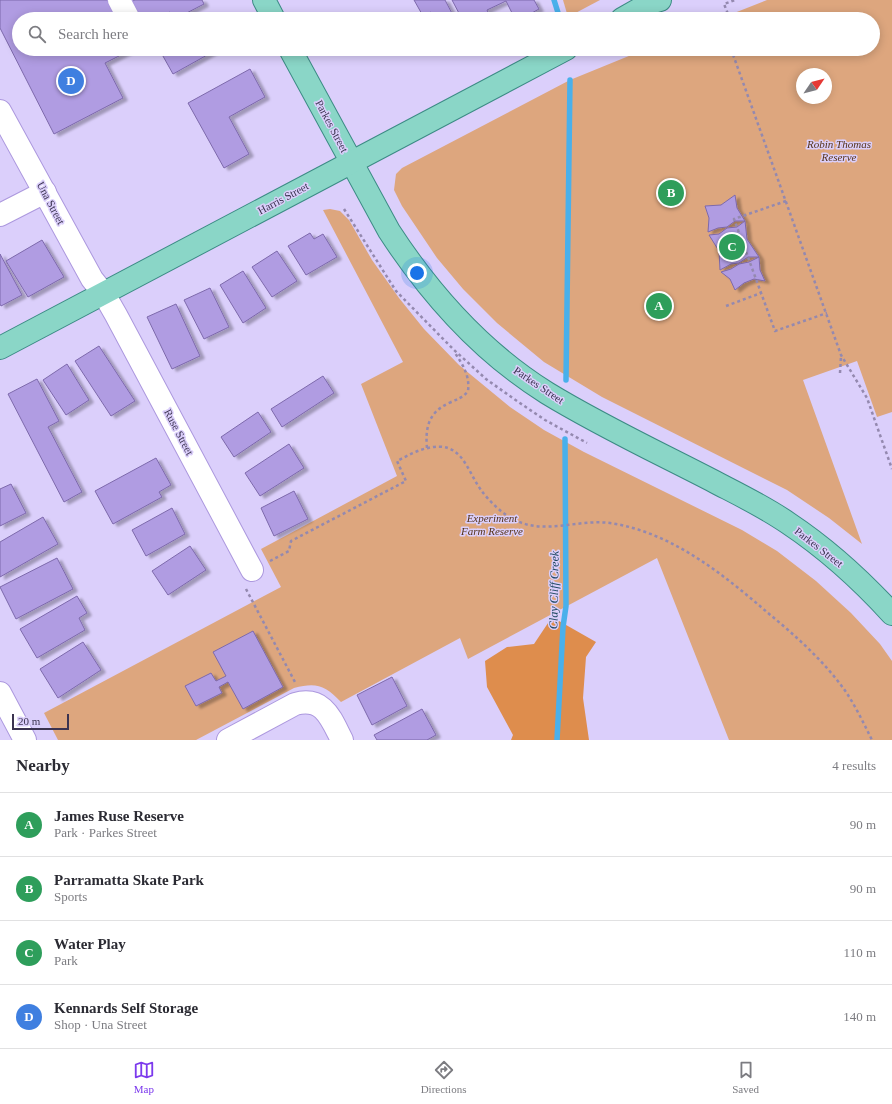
<!DOCTYPE html>
<html lang="en">
<head>
<meta charset="utf-8">
<style>
  :root { --surface:#fff; --page:#f2f2f3; --text:#2b2b33; --muted:#7c7c81; --line:#e1e1e2; --accent:#7c3aed }
  body { margin:0; font-family:Georgia,serif; background:var(--page); color:var(--text) }
  .compass { position:absolute; left:796px; top:68px; width:36px; height:36px; border-radius:50%; background:var(--surface); box-shadow:0 2px 10px #0003; rotate:55deg }
  .scale { position:absolute; left:12px; bottom:10px; width:57px; box-sizing:border-box; padding-left:4px; border:2px solid #3b3350; border-top:0; font-size:11px; line-height:14px; white-space:nowrap; color:#3b3350; -webkit-text-stroke:3px #dbcffb; paint-order:stroke }
  .you { position:absolute; left:417px; top:273px; width:14px; height:14px; margin:-10px; border:3px solid #fff; border-radius:50%; background:#1a73e8; box-shadow:0 0 0 6px #1a73e833 }
  .badge { display:grid; place-items:center; width:26px; height:26px; border-radius:50%; background:var(--accent); color:#fff; font-size:13px; font-weight:700 }
  .pin { position:absolute; translate:-50% -50%; border:2px solid #fff; box-shadow:0 1px 4px #0006 }
  .list { margin:0; padding:0; list-style:none }
  h2 { display:flex; justify-content:space-between; align-items:center; height:52px; margin:0; padding:0 16px; font-size:17px }
  h2 small { font-size:13px; font-weight:400; color:var(--muted) }
  .list li { display:grid; grid-template-columns:26px 1fr auto; gap:12px; align-items:center; box-sizing:border-box; height:64px; padding:0 16px; border-top:1px solid var(--line) }
  .list b { display:block; font-size:15px; white-space:nowrap }
  .list p { margin:0; font-size:13px; white-space:nowrap; color:var(--muted) }
  .list em { font-size:13px; font-style:normal; color:var(--muted) }
  .icon { flex:none; width:22px; height:22px; fill:none; stroke:currentColor; stroke-width:2; stroke-linecap:round; stroke-linejoin:round }
  .map { position:relative; flex:none; width:892px; height:740px; overflow:hidden }
  .search { position:absolute; background:var(--surface); box-shadow:0 2px 10px #0003; left:12px; right:12px; top:12px; height:44px; display:flex; align-items:center; gap:10px; box-sizing:border-box; padding:0 14px; border-radius:22px; color:var(--muted); font-size:15px }
  .sheet { height:308px; background:var(--surface) }
  nav { display:flex; justify-content:space-around; align-items:center; box-sizing:border-box; height:56px; border-top:1px solid var(--line); background:var(--surface); font-size:11px; color:var(--muted) }
  nav a { display:grid; justify-items:center; gap:2px }
  nav .on { color:var(--accent) }
  .map>svg:first-child { display:block }
  .green { fill:#dda67e; fill-rule:evenodd }
  .forest { fill:#de8d4d }
  .lines { fill:none; stroke-linecap:round; stroke-linejoin:round }
  .stream { stroke:#49b0eb; stroke-width:5.5 }
  .building { fill:#b09ce2; stroke:#7d69ab; filter:url(#shadow) }
  .minor-casing { stroke:#ac98de; stroke-width:24 }
  .major-casing { stroke:#3c8b85; stroke-width:24 }
  .path { stroke:#9489af; stroke-width:2.5; stroke-dasharray:3 3; stroke-linecap:butt }
  .minor { stroke:#fff; stroke-width:22 }
  .major { stroke:#8ad6c7; stroke-width:22 }
  .labels { text-anchor:middle; stroke-width:3; stroke-linejoin:round; paint-order:stroke }
  .street-label { font-size:11px; fill:#3b3350; stroke:#dbcffb }
  .park-label { font-size:11px; font-style:italic; fill:#543218; stroke:#dbcffb }
  .water-label { font-size:12px; font-style:italic; fill:#1f4962; stroke:#dbcffb }
</style>
</head>
<body>
<div class="map">
<svg width="892" height="740" viewBox="0 0 892 740">
  <defs>
    <filter id="shadow"><feDropShadow dx="4.5" dy="2.5" stdDeviation="1" flood-color="#0004"/></filter>
  </defs>
  <rect width="100%" height="100%" fill="#dbcffb"/>
  <!-- green -->
  <g class="green">
    <polygon points="563,0 600,0 568,17"/>
    <path d="M767,0H892V412L877,417L857,361L803,380L862,544L829,518L787,490L602,397L544,362L497,323L463,289L437,258L402,206L394,190L396,174L402,168L570,80L646,49H873V19H719ZM802,74H826V98H802Z"/>
    <path d="M330,209L340,211L349,220L372,260L399,298L424,329L459,365L510,407L544,430L584,452L742,530L777,551L816,581L851,613L880,644L892,661V740H729L657,558L468,659L460,638L341,702C325,685 316,682 294,688L196,740H58L44,713L281,587L261,549L397,476L361,384L403,362L323,210Z"/>
  </g>
  <!-- forest -->
  <polygon class="forest" points="552,617 596,642 586,657 583,698 589,740 511,740 513,735 487,687 485,661 507,647 534,644"/>
  <g class="lines">
    <!-- stream -->
    <g class="stream">
      <polyline points="554,0 560,19"/>
      <polyline points="566,380 570,80"/>
      <polyline points="557,740 563,627 566,606 565,439"/>
    </g>
  </g>
  <!-- building -->
  <g class="building">
    <polygon points="0,0 110,0 120,19 19,19 19,49 133,49 105,63 123,98 54,134 0,28"/>
    <polygon points="135,0 202,0 204,4 175,19 170,12 156,19 134,19 126,4"/>
    <polygon points="414,0 445,0 455,19 435,19 431,12 423,16"/>
    <polygon points="452,0 534,0 539,9 521,19 515,19 506,1 487,10 491,19 462,19"/>
    <polygon points="159,49 218,49 173,74"/>
    <polygon points="250,69 265,97 229,117 249,154 224,168 188,103"/>
    <polygon points="735,195 737,208 745,221 735,221 727,227 718,228 708,232 709,218 705,206 721,205"/>
    <polygon points="745,221 747,239 759,257 748,257 739,263 731,264 720,270 719,251 709,235 719,234 727,228 737,227"/>
    <polygon points="310,233 314,239 323,234 337,257 306,275 288,246"/>
    <polygon points="42,240 64,277 28,297 6,261"/>
    <polygon points="277,251 297,281 272,297 252,267"/>
    <polygon points="0,254 22,295 1,306 0,304"/>
    <polygon points="759,257 760,270 765,281 754,279 744,283 735,290 730,279 721,272 731,269 739,264 749,262"/>
    <polygon points="243,271 266,308 243,323 220,285"/>
    <polygon points="210,288 229,327 204,339 184,300"/>
    <polygon points="176,304 200,356 172,369 147,317"/>
    <polygon points="99,346 135,401 111,416 75,361"/>
    <polygon points="67,364 89,400 66,415 43,380"/>
    <polygon points="323,376 334,393 282,427 271,409"/>
    <polygon points="37,379 59,421 48,427 82,492 64,502 8,394"/>
    <polygon points="258,412 271,432 234,457 221,437"/>
    <polygon points="289,444 304,468 260,496 245,473"/>
    <polygon points="156,458 171,485 159,492 162,497 113,524 95,491"/>
    <polygon points="11,484 26,513 0,526 0,489"/>
    <polygon points="294,491 308,519 274,536 261,508"/>
    <polygon points="172,508 185,534 146,556 132,530"/>
    <polygon points="43,517 58,544 0,577 0,542"/>
    <polygon points="190,546 206,570 168,595 152,571"/>
    <polygon points="57,558 73,589 16,619 0,587"/>
    <polygon points="77,596 87,613 79,618 85,630 37,658 20,629"/>
    <polygon points="253,631 283,687 243,709 228,682 219,687 222,693 196,706 185,686 211,673 216,681 226,676 213,652"/>
    <polygon points="83,642 101,670 58,698 40,669"/>
    <polygon points="392,677 407,706 372,725 357,695"/>
    <polygon points="422,709 436,735 427,740 377,740 374,735"/>
  </g>
  <g class="lines">
    <defs>
      <g id="minor">
        <polyline points="119,0 129,19"/>
        <polyline points="0,111 92,279 104,294 116,315 252,570"/>
        <polyline points="0,215 45,192"/>
        <polyline points="0,693 25,740"/>
        <path d="M228,740L295,704C324,696 331,719 342,740"/>
      </g>
      <g id="major">
        <polyline points="264,0 274,19"/>
        <polyline points="622,19 650,3 660,0"/>
        <path d="M290,49L389,231C430,294 483,353 547,393C601,426 659,453 715,482C740,495 765,507 788,523C827,549 861,580 892,614"/>
        <polyline points="0,348 566,49"/>
      </g>
    </defs>
    <!-- minor casing -->
    <use href="#minor" class="minor-casing"/>
    <!-- major casing -->
    <use href="#major" class="major-casing"/>
    <!-- path -->
    <g class="path">
      <polyline points="730,19 724,4 735,0"/>
      <polyline points="731,49 841,355 867,398 892,469"/>
      <polyline points="786,201 734,219 775,331 827,313"/>
      <polyline points="344,209 396,291 453,349 486,379 514,399 545,420 587,443"/>
      <polyline points="726,306 761,293"/>
      <polyline points="840,373 841,356"/>
      <path d="M427,448C425,427 429,412 449,403C457,399 463,398 468,391C470,376 463,365 455,353"/>
      <path d="M270,561L289,551L291,541L406,481L397,461C407,456 417,450 428,448C462,440 466,469 481,490C489,501 502,514 515,520C544,535 578,519 610,523C671,532 723,574 768,613C796,636 825,662 846,692C856,707 864,724 872,740"/>
      <polyline points="246,589 296,684"/>
    </g>
    <!-- minor -->
    <use href="#minor" class="minor"/>
    <!-- major -->
    <use href="#major" class="major"/>
  </g>
  <g class="labels">
    <!-- street labels -->
    <g class="street-label">
      <text transform="translate(332 126) rotate(62)" y="4">Parkes Street</text>
      <text transform="translate(283 198) rotate(-28)" y="4">Harris Street</text>
      <text transform="translate(51 203) rotate(62)" y="4">Una Street</text>
      <text transform="translate(539 385) rotate(34)" y="4">Parkes Street</text>
      <text transform="translate(179 432) rotate(62)" y="4">Ruse Street</text>
      <text transform="translate(819 547) rotate(38)" y="4">Parkes Street</text>
    </g>
    <!-- park labels -->
    <g class="park-label">
      <text x="839" y="148">Robin Thomas<tspan x="839" dy="13">Reserve</tspan></text>
      <text x="492" y="522">Experiment<tspan x="492" dy="13">Farm Reserve</tspan></text>
    </g>
    <!-- water labels -->
    <g class="water-label">
      <text transform="translate(554 590) rotate(-89)" y="4">Clay Cliff Creek</text>
    </g>
  </g>
</svg>
<svg class="compass" viewBox="-18 -18 36 36"><path d="M0-13l5 13h-10z" fill="#e53935"/><path d="M0 13l5-13h-10z" fill="#7c7c81"/></svg>
<div class="scale">20 m</div>
<div class="you"></div>
<div class="pin badge" style="left:659px;top:306px;background:#2e9e5b">A</div>
<div class="pin badge" style="left:671px;top:193px;background:#2e9e5b">B</div>
<div class="pin badge" style="left:732px;top:247px;background:#2e9e5b">C</div>
<div class="pin badge" style="left:71px;top:81px;background:#3f7fe0">D</div>
<div class="search"><svg class="icon" aria-label="search" viewBox="0 0 24 24"><circle cx="10" cy="10" r="6"/><path d="M15 15l6 6"/></svg>Search here</div>
</div>
<section class="sheet">
<h2>Nearby<small>4 results</small></h2>
<ul class="list">
<li><span class="badge" style="background:#2e9e5b">A</span><div><b>James Ruse Reserve</b><p>Park · Parkes Street</p></div><em>90 m</em></li>
<li><span class="badge" style="background:#2e9e5b">B</span><div><b>Parramatta Skate Park</b><p>Sports</p></div><em>90 m</em></li>
<li><span class="badge" style="background:#2e9e5b">C</span><div><b>Water Play</b><p>Park</p></div><em>110 m</em></li>
<li><span class="badge" style="background:#3f7fe0">D</span><div><b>Kennards Self Storage</b><p>Shop · Una Street</p></div><em>140 m</em></li>
</ul>
</section>
<nav>
<a class="on"><svg class="icon" aria-label="map" viewBox="0 0 24 24"><path d="M3 6l6-2 6 2 6-2v14l-6 2-6-2-6 2zM9 4v14M15 6v14"/></svg>Map</a>
<a><svg class="icon" aria-label="directions" viewBox="0 0 24 24"><path d="M12 3l9 9-9 9-9-9zM9 14v-3h6M13 9l2 2-2 2"/></svg>Directions</a>
<a><svg class="icon" aria-label="saved" viewBox="0 0 24 24"><path d="M7 4h10v16l-5-4-5 4z"/></svg>Saved</a>
</nav>
</body>
</html>
